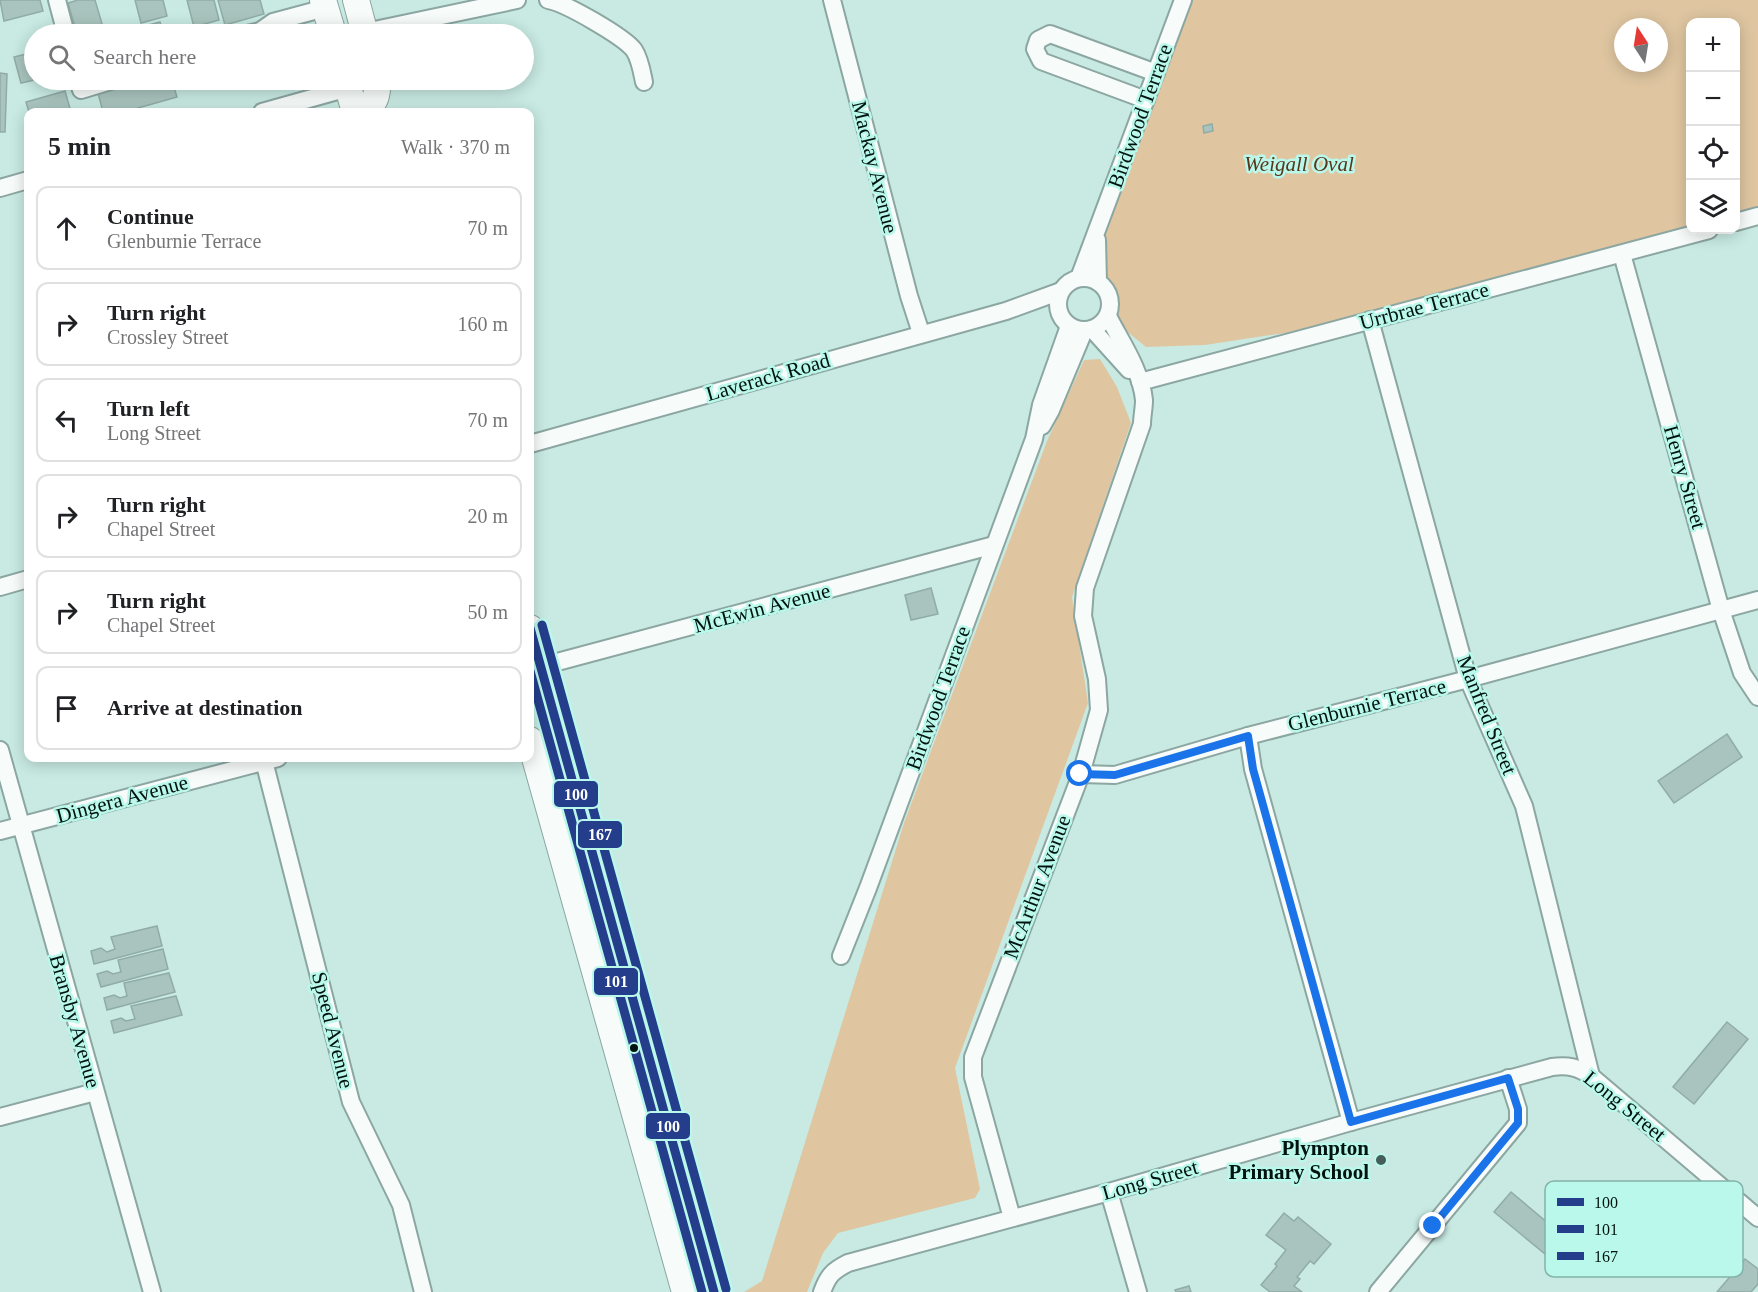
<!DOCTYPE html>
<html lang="en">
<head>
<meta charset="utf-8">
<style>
  :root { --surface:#fff; --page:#f2f2f2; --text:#202124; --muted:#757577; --line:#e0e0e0 }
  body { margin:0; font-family:Georgia,serif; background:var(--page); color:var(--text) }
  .controls { position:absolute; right:18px; top:18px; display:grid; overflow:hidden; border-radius:12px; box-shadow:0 3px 15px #0003 }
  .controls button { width:54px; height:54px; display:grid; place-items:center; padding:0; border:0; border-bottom:2px solid var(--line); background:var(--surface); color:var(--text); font:30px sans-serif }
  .compass { position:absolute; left:1614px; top:18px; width:54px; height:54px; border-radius:50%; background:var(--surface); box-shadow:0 3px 15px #0003; rotate:348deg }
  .stop { position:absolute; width:18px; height:18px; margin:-14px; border:4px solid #1a73e8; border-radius:50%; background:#fff }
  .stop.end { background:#1a73e8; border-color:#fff; box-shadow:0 2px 6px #0008 }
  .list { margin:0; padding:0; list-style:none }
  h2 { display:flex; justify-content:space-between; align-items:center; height:78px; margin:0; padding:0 24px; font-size:26px }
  h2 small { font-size:20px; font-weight:400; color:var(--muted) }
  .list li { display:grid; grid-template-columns:39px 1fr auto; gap:18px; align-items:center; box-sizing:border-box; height:84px; margin:0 12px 12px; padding:0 12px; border:2px solid var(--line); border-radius:12px }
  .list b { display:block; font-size:22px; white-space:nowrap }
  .list p { margin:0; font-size:20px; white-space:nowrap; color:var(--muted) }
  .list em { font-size:20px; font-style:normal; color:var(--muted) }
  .icon { flex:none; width:33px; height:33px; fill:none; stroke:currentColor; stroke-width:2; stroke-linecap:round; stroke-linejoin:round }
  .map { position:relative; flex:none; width:1758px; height:1292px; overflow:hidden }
  .search { position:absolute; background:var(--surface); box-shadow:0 3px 15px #0003; left:24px; top:24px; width:510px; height:66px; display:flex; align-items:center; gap:15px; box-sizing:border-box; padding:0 21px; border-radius:33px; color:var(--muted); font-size:22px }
  .panel { position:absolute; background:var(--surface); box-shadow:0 3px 15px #0003; left:24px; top:108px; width:510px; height:654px; border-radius:12px }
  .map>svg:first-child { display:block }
  .green { fill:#dfc6a1; fill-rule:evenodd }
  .building { fill:#a9c4be; stroke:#91aca6; stroke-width:1.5 }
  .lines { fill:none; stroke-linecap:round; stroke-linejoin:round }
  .minor-casing { stroke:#8ca6a1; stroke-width:20 }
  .primary-casing { stroke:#8ca6a1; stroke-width:28 }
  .minor { stroke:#f7fcfb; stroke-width:16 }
  .primary { stroke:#f7fcfb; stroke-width:26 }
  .bus-1-casing { stroke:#baf8eb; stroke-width:14 }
  .bus-2-casing { stroke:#baf8eb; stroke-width:14 }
  .bus-3-casing { stroke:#baf8eb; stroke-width:14 }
  .bus-1 { stroke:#243e8c; stroke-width:9 }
  .bus-2 { stroke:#243e8c; stroke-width:9 }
  .bus-3 { stroke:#243e8c; stroke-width:9 }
  .route { stroke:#1a73e8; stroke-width:8 }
  .bus-dot { fill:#00130f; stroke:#baf8eb; stroke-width:2 }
  .poi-dot { fill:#465e59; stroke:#baf8eb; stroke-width:2 }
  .labels { text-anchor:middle; stroke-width:5; stroke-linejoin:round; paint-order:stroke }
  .street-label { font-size:21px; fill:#00130f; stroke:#baf8eb }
  .park-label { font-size:21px; font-style:italic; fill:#57381c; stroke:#baf8eb }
  .poi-label { font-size:21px; font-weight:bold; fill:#00130f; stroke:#baf8eb; text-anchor:end }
  .key { fill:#baf8eb; stroke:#82b3a9; stroke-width:1.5 }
  .key-label { font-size:16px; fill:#00130f }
  .line-badge { stroke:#baf8eb; stroke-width:2 }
  .badge-label { font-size:16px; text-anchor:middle; font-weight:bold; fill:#fff }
</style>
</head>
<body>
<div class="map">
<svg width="1758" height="1292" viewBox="0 0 1758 1292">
  <rect width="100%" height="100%" fill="#c8eae3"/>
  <!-- green -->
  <g class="green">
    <path d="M1183,0H1758V215L1736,221V22H1690V230L1370,320L1205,345L1146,347L1108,316C1110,299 1111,295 1098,282L1096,233ZM1623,27H1659V63H1623Z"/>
    <polygon points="1100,359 1117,387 1131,423 1072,597 1088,703 955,1068 980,1189 975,1198 838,1233 823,1253 807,1292 744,1292 762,1281 904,823 1047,441 1084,360"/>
  </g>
  <!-- building -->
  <g class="building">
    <polygon points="0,0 40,0 43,11 4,21"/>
    <polygon points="78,0 95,0 105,34 77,34 68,3"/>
    <polygon points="135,0 163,0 167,16 141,23"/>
    <polygon points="187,0 214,0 219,20 194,27"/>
    <polygon points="218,0 260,0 264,14 225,25"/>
    <polygon points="160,22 164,34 115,34"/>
    <polygon points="298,23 301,34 273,34 272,30"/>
    <polygon points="34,52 35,80 21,83 14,57"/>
    <polygon points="0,73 7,74 5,132 0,132"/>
    <polygon points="145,80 172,80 177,97 124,112 103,112 98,93"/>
    <polygon points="204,80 225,80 205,85"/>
    <polygon points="65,91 71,112 29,112 26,102"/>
    <polygon points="1212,124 1213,131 1204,133 1203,126"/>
    <polygon points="931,588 938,614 911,620 905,595"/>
    <polygon points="1727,734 1742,757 1674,803 1658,781"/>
    <polygon points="157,926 162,946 94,964 91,951 101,948 107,952 115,949 111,937"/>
    <polygon points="163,949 168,969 101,987 97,974 107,971 113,974 121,972 118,960"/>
    <polygon points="169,973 175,992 107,1010 104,998 114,995 120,998 127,996 124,983"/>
    <polygon points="176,996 182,1015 114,1033 111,1021 121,1018 126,1021 135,1019 131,1006"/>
    <polygon points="1727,1022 1748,1039 1694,1104 1673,1087"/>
    <polygon points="1511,1192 1579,1249 1562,1268 1494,1212"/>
    <polygon points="1284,1213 1294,1221 1298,1217 1331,1244 1314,1264 1310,1261 1297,1277 1300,1279 1294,1286 1302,1292 1270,1292 1261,1285 1277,1266 1275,1264 1286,1250 1266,1235"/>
    <polygon points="1745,1259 1758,1269 1758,1284 1751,1292 1717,1292"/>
    <polygon points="1189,1286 1191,1292 1176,1292 1175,1290"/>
  </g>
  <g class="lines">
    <defs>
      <g id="minor">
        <polyline points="57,0 66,34"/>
        <path d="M548,0C566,3 624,37 634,50C640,59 642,72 644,82"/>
        <polyline points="832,0 909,296 921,333"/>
        <polyline points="365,32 517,0"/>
        <polyline points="247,34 260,31 273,22 325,8"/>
        <polyline points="78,80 81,90 114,80"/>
        <polyline points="1146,100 1041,61 1035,49 1038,40 1050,34 1156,73"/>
        <polyline points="262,112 348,88"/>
        <polyline points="0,188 28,180"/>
        <polyline points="1736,222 1758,216"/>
        <polyline points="1097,240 1098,282"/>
        <polyline points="1622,254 1721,610 1742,673 1758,697"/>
        <circle cx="1084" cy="304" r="26"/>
        <polyline points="1079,278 1183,0"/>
        <polyline points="1370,320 1468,679 1524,806 1591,1076"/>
        <polyline points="1092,329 1129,370"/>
        <polyline points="1140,382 1709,230"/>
        <polyline points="1042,426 1051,410 1084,331"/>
        <polyline points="530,444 1006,311 1061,291"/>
        <polyline points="0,587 28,579"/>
        <polyline points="531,669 994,545"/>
        <polyline points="1248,736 1253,769 1351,1122"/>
        <polyline points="0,750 152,1292"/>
        <polyline points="264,761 351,1102 401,1205 423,1292"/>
        <polyline points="1081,774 1115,775 1248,736 1468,679 1758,600"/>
        <polyline points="0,831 278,758"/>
        <polyline points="841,956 868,888 1034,439 1041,405 1069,326"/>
        <polyline points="0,1117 95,1092"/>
        <polyline points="1109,1192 1138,1292"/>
        <path d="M1012,1218L973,1077V1057L1081,774L1099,710L1097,679L1083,616L1085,588L1142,424C1142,417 1144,408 1144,400C1141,370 1121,342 1108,316"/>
        <path d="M822,1292C828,1276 832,1271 848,1263L1109,1192L1351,1122L1552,1067C1568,1065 1578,1067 1591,1076L1758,1218"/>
        <polyline points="1378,1292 1518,1123 1518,1109 1508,1078"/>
      </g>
      <g id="primary">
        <polyline points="323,0 333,34"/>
        <polyline points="356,0 365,34"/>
        <polyline points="346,80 355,112"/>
        <path d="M355,111H364C376,104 377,94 378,81"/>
        <polyline points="530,628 714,1292"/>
        <polyline points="530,740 685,1292"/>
      </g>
    </defs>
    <!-- minor casing -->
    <use href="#minor" class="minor-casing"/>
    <!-- primary casing -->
    <use href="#primary" class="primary-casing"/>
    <!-- minor -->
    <use href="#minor" class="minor"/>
    <!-- primary -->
    <use href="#primary" class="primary"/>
    <defs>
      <polyline id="bus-1" points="530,628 714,1292"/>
      <polyline id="bus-2" points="530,671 702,1292"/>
      <polyline id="bus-3" points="542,625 726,1289"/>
    </defs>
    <!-- bus-1 casing -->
    <use href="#bus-1" class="bus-1-casing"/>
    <!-- bus-2 casing -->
    <use href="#bus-2" class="bus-2-casing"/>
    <!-- bus-3 casing -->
    <use href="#bus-3" class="bus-3-casing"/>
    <!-- bus-1 -->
    <use href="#bus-1" class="bus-1"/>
    <!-- bus-2 -->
    <use href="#bus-2" class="bus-2"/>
    <!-- bus-3 -->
    <use href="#bus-3" class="bus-3"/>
  </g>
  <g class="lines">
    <!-- route -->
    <polyline class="route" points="1080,774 1115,775 1248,736 1253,769 1351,1122 1508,1078 1518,1109 1518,1123 1433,1226"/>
  </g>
  <!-- markers -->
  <circle class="bus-dot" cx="634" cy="1048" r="5"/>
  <circle class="poi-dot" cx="1381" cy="1160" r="6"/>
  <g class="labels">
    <!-- street labels -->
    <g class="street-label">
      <text transform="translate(1140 116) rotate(-70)" y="7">Birdwood Terrace</text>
      <text transform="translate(875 167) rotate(76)" y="7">Mackay Avenue</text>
      <text transform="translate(1424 306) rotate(-15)" y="7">Urrbrae Terrace</text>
      <text transform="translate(768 377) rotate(-16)" y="7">Laverack Road</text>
      <text transform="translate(1685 477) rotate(74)" y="7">Henry Street</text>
      <text transform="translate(762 608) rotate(-15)" y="7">McEwin Avenue</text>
      <text transform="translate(938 698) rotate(-70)" y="7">Birdwood Terrace</text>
      <text transform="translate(1367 705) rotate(-14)" y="7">Glenburnie Terrace</text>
      <text transform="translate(1487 715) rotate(68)" y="7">Manfred Street</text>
      <text transform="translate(122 799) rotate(-15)" y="7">Dingera Avenue</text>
      <text transform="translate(1037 887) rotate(-69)" y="7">McArthur Avenue</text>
      <text transform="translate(75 1021) rotate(74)" y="7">Bransby Avenue</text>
      <text transform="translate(333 1030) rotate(76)" y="7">Speed Avenue</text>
      <text transform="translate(1625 1106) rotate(39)" y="7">Long Street</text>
      <text transform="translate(1150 1180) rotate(-16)" y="7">Long Street</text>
    </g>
    <!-- park labels -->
    <g class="park-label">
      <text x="1299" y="171">Weigall Oval</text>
    </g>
    <!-- poi labels -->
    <g class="poi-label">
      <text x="1369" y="1155">Plympton<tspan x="1369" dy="24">Primary School</tspan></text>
    </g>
  </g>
  <!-- legend -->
  <rect x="1545" y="1181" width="198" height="96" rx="9" class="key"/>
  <rect x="1557" y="1198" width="27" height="8" fill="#243e8c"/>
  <rect x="1557" y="1225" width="27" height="8" fill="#243e8c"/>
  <rect x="1557" y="1252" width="27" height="8" fill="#243e8c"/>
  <g class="key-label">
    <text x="1594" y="1208">100</text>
    <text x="1594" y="1235">101</text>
    <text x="1594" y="1262">167</text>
  </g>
  <g class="line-badge">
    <rect x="553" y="780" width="46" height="28" rx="6" fill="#243e8c"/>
    <rect x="577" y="820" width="46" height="29" rx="6" fill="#243e8c"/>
    <rect x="593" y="967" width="46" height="29" rx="6" fill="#243e8c"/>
    <rect x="645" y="1112" width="46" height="28" rx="6" fill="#243e8c"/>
  </g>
  <g class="badge-label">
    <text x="576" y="800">100</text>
    <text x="600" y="840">167</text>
    <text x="616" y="987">101</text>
    <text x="668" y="1132">100</text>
  </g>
</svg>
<div class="controls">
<button>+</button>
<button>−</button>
<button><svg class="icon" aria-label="locate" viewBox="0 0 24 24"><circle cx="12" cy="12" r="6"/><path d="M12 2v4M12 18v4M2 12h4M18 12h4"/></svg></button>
<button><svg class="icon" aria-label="layers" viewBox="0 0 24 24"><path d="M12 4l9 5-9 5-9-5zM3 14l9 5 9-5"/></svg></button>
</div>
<svg class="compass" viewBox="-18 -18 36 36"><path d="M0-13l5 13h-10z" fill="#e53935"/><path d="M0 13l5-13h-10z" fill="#757577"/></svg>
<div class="stop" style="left:1080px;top:774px"></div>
<div class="stop end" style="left:1433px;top:1226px"></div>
<div class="search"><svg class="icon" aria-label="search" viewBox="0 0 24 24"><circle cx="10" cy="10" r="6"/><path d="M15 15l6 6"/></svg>Search here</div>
<section class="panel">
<h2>5 min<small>Walk · 370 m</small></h2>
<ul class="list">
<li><svg class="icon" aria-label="ahead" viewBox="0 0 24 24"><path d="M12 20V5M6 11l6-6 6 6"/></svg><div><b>Continue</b><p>Glenburnie Terrace</p></div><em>70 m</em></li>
<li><svg class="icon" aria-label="right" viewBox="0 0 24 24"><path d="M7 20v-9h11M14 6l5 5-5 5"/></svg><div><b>Turn right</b><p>Crossley Street</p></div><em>160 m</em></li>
<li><svg class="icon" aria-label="left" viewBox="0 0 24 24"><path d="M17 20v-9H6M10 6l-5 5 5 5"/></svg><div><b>Turn left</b><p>Long Street</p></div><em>70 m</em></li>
<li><svg class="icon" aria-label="right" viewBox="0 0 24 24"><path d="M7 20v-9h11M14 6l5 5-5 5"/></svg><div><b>Turn right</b><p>Chapel Street</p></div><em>20 m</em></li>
<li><svg class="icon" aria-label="right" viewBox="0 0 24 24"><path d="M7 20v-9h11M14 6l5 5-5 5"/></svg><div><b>Turn right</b><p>Chapel Street</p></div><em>50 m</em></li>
<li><svg class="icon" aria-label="arrive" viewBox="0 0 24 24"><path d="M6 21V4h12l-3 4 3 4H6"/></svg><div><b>Arrive at destination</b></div></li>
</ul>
</section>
</div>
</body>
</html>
